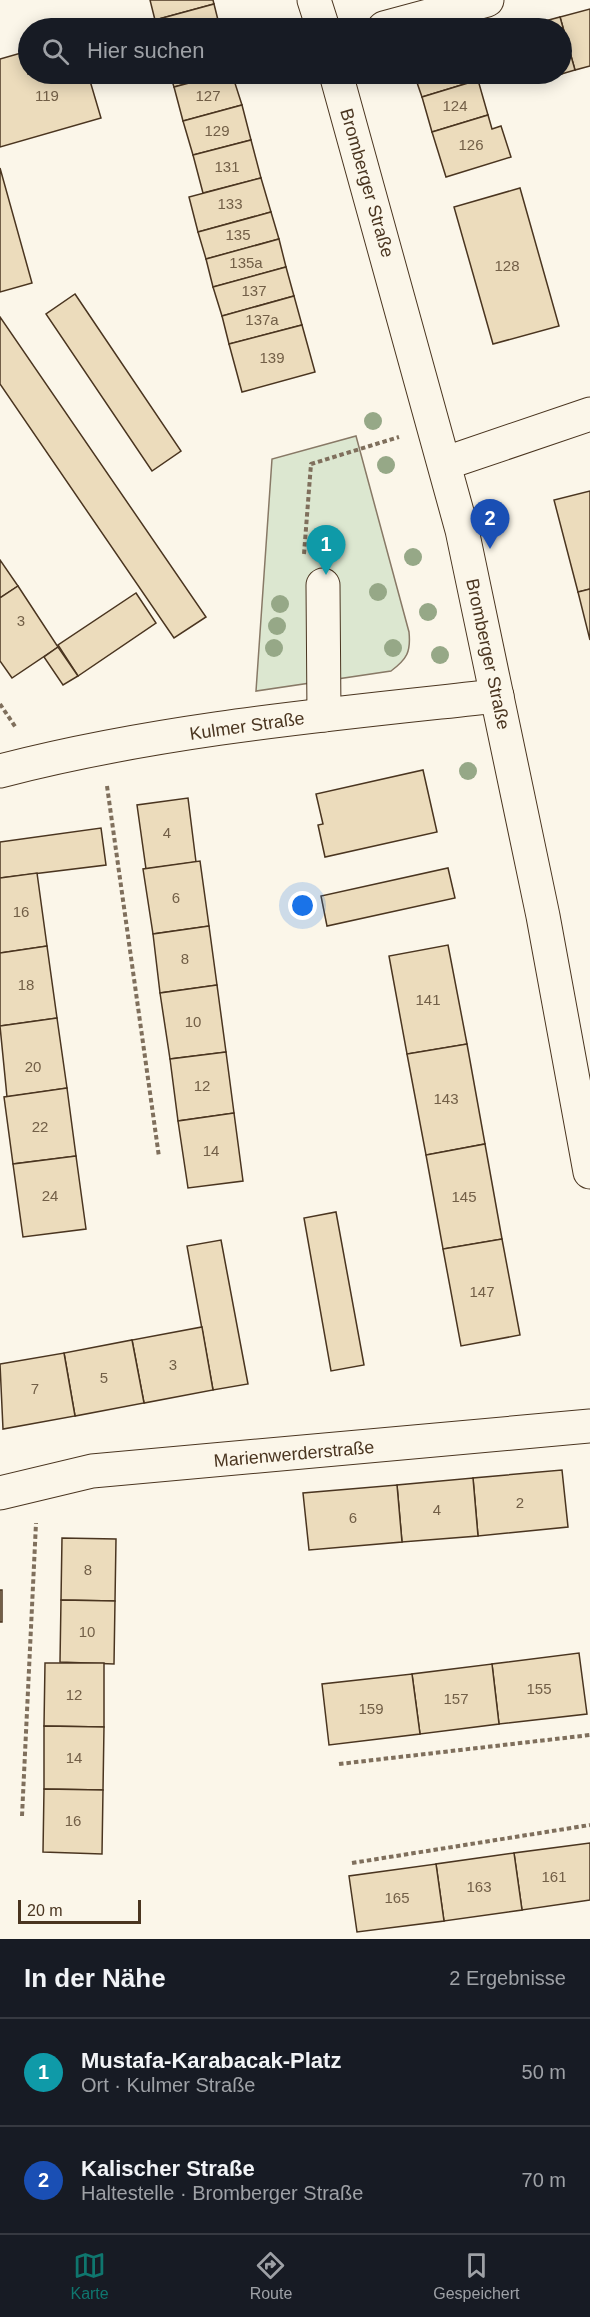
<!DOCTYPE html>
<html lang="de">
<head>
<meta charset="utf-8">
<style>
  :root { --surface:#171b24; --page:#242831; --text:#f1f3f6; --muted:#9ea1a6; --line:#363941; --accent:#0f766e }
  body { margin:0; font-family:Arial,sans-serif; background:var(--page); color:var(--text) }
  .scale { position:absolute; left:18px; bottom:15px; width:123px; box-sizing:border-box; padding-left:6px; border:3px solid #4a3520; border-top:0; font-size:16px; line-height:21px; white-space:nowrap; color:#4a3520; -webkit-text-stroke:4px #fbf6e9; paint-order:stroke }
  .you { position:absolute; left:303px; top:906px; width:21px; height:21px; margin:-15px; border:4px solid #fff; border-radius:50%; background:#1a73e8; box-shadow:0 0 0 9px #1a73e833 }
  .badge { display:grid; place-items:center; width:39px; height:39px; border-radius:50%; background:var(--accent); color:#fff; font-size:20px; font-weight:700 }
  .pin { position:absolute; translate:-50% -50px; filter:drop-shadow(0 2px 3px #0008) }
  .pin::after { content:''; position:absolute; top:32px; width:21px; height:18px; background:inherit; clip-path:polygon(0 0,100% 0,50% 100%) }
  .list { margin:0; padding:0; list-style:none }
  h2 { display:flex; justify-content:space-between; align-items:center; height:78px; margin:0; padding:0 24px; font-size:26px }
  h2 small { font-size:20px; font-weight:400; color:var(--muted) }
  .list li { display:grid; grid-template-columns:39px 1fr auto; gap:18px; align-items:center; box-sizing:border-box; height:108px; padding:0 24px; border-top:2px solid var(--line) }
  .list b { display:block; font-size:22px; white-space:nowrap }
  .list p { margin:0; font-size:20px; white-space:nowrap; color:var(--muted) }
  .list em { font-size:20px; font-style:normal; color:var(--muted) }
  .icon { flex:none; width:33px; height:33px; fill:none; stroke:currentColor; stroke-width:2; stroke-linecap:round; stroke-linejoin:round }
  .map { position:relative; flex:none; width:590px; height:1939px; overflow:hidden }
  .search { position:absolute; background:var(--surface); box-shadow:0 3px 15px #0003; left:18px; right:18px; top:18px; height:66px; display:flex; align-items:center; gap:15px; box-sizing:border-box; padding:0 21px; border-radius:33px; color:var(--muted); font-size:22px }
  .sheet { height:294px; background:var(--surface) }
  nav { display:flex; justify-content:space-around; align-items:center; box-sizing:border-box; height:84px; border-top:2px solid var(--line); background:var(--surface); font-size:16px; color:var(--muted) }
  nav a { display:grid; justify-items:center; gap:3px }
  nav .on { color:var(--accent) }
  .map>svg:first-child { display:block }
  .green { fill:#dce7d0; stroke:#887966; stroke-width:1.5 }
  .building { fill:#ecdcbc; stroke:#4a3520; stroke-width:1.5 }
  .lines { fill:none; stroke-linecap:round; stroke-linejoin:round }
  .minor-casing { stroke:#4a3520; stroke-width:35 }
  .path { stroke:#7f6f5c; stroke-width:4; stroke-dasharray:4.5 3; stroke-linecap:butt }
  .minor { stroke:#fbf6e9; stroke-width:33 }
  .tree { fill:#96a887 }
  .labels { text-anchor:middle; stroke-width:4.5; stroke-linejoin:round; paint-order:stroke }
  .number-label { font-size:15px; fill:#725f47 }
  .street-label { font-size:18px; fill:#4a3520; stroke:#fbf6e9 }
</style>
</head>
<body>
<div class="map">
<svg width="590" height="1939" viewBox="0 0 590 1939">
  <rect width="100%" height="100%" fill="#fbf6e9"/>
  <!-- green -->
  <path class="green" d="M356,436L409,632C411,652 407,659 391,671L256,691L272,459Z"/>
  <!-- building -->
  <g class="building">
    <polygon points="150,0 213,0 214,4 155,20"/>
    <polygon points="214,4 220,28 157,28 155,20"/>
    <polygon points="590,9 590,66 575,70 560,17"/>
    <polygon points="560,17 575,70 541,80 539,74 562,74 562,28 526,28 526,26"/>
    <polygon points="28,51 28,74 88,74 101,118 0,147 0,59"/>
    <polygon points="170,74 223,74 174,87"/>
    <polygon points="223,74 232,74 242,105 183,121 174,87"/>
    <polygon points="414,74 476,74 478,80 422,97"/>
    <polygon points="478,80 488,115 432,132 422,97"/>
    <polygon points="242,105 251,140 193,155 183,121"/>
    <polygon points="488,115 492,129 501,126 511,157 446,177 432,132"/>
    <polygon points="251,140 261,178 203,193 193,155"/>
    <polygon points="0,168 32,283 0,292"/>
    <polygon points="261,178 271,212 198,232 189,197"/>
    <polygon points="520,188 559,326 493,344 454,207"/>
    <polygon points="271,212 279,239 206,259 198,232"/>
    <polygon points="279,239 286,267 213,287 206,259"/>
    <polygon points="286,267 294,296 222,316 213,287"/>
    <polygon points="75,294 181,451 152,471 46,314"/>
    <polygon points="294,296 302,325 229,344 222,316"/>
    <polygon points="0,317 206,617 174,638 0,384"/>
    <polygon points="302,325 315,372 242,392 229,344"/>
    <polygon points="590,491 590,589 578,592 554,500"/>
    <polygon points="0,560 18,586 0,598"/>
    <polygon points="18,586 58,647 12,678 0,661 0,598"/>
    <polygon points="590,589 590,640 578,592"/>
    <polygon points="136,593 156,623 78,676 58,645"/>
    <polygon points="58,647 78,676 63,685 44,657"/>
    <polygon points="423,770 437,832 325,857 318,825 323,824 316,794"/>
    <polygon points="188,798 196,862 146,869 137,805"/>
    <polygon points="101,828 106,865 0,878 0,842"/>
    <polygon points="200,861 209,926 153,934 143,869"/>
    <polygon points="448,868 455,898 327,926 321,896"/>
    <polygon points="37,873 47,946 0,953 0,878"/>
    <polygon points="209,926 217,985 160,993 153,934"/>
    <polygon points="448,945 467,1044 407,1054 389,956"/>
    <polygon points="47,946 57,1018 0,1026 0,953"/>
    <polygon points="217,985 226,1052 170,1059 160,993"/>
    <polygon points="57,1018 67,1088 7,1097 0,1026"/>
    <polygon points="467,1044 485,1144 426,1155 407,1054"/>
    <polygon points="226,1052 234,1113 178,1121 170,1059"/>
    <polygon points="67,1088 76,1156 13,1164 4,1097"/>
    <polygon points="234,1113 243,1181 188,1188 178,1121"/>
    <polygon points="485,1144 502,1239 443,1249 426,1155"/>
    <polygon points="76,1156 86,1229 23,1237 13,1164"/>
    <polygon points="336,1212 364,1365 331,1371 304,1218"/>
    <polygon points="502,1239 520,1335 461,1346 443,1249"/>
    <polygon points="221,1240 248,1384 213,1390 187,1246"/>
    <polygon points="202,1327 213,1390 144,1403 132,1340"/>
    <polygon points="132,1340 144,1403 75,1416 64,1353"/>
    <polygon points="64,1353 75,1416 3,1429 0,1364"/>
    <polygon points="562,1470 568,1527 478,1536 473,1478"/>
    <polygon points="473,1478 478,1536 402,1542 397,1485"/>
    <polygon points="397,1485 402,1542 309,1550 303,1493"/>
    <polygon points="62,1538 116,1539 115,1601 61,1600"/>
    <rect x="0" y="1590" width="2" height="32"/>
    <polygon points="61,1600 115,1601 114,1664 60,1662"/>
    <polygon points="579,1653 587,1714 499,1724 492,1664"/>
    <polygon points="45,1663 104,1663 104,1727 44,1726"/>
    <polygon points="492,1664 499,1724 420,1734 412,1674"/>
    <polygon points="412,1674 420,1734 329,1745 322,1684"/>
    <polygon points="44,1726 104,1727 103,1790 44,1789"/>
    <polygon points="44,1789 103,1790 102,1854 43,1852"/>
    <polygon points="590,1843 590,1900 522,1910 514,1853"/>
    <polygon points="514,1853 522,1910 444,1921 436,1864"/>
    <polygon points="436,1864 444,1921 357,1932 349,1876"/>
  </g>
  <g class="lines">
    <defs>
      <g id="minor">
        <polyline points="314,0 323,28"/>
        <polyline points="384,28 487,0"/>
        <polyline points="336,74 462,530 543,916 590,1172"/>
        <polyline points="446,463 590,414"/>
        <polyline points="323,585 324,715"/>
        <path d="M0,771C161,729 332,714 497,696"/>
        <polyline points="0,1493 92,1471 590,1426"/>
      </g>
    </defs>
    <!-- minor casing -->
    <use href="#minor" class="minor-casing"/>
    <!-- path -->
    <g class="path">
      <polyline points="304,554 311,464 399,437"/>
      <polyline points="0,704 16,728"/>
      <polyline points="107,786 159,1157"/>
      <polyline points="339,1764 590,1735"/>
      <polyline points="22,1816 36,1523"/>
      <polyline points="352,1863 590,1825"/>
    </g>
    <!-- minor -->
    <use href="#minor" class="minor"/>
  </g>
  <!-- trees -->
  <g class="tree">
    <circle cx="373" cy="421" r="9"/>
    <circle cx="386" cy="465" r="9"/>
    <circle cx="413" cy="557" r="9"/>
    <circle cx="378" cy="592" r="9"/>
    <circle cx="280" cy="604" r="9"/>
    <circle cx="428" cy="612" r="9"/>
    <circle cx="277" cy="626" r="9"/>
    <circle cx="274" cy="648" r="9"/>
    <circle cx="393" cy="648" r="9"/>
    <circle cx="440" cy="655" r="9"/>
    <circle cx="468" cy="771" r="9"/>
  </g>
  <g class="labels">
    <!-- number labels -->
    <g class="number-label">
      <text x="47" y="101">119</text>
      <text x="208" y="101">127</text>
      <text x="455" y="111">124</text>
      <text x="217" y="136">129</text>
      <text x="471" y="150">126</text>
      <text x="227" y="172">131</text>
      <text x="230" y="209">133</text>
      <text x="238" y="240">135</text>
      <text x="246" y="268">135a</text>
      <text x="507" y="271">128</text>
      <text x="254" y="296">137</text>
      <text x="262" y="325">137a</text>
      <text x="272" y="363">139</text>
      <text x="21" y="626">3</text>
      <text x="167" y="838">4</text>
      <text x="176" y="903">6</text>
      <text x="21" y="917">16</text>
      <text x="185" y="964">8</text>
      <text x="26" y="990">18</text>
      <text x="428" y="1005">141</text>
      <text x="193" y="1027">10</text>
      <text x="33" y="1072">20</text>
      <text x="202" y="1091">12</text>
      <text x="446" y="1104">143</text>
      <text x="40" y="1132">22</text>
      <text x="211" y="1156">14</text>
      <text x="50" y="1201">24</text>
      <text x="464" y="1202">145</text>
      <text x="482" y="1297">147</text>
      <text x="173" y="1370">3</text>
      <text x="104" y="1383">5</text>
      <text x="35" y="1394">7</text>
      <text x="520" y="1508">2</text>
      <text x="437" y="1515">4</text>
      <text x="353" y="1523">6</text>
      <text x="88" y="1575">8</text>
      <text x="87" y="1637">10</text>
      <text x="539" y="1694">155</text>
      <text x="74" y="1700">12</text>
      <text x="456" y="1704">157</text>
      <text x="371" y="1714">159</text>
      <text x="74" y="1763">14</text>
      <text x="73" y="1826">16</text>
      <text x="554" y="1882">161</text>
      <text x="479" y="1892">163</text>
      <text x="397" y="1903">165</text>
    </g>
    <!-- street labels -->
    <g class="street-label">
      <text transform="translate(367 183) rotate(74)" y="6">Bromberger Straße</text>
      <text transform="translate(488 654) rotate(78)" y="6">Bromberger Straße</text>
      <text transform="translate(247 726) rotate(-8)" y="6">Kulmer Straße</text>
      <text transform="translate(294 1454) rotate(-5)" y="6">Marienwerderstraße</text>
    </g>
  </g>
</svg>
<div class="scale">20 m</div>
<div class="you"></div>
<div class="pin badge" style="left:326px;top:575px;background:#0f9aa8">1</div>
<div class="pin badge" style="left:490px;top:549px;background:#1a4fb4">2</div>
<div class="search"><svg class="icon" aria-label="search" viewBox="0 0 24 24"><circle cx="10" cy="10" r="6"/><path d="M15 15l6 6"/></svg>Hier suchen</div>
</div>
<section class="sheet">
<h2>In der Nähe<small>2 Ergebnisse</small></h2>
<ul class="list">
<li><span class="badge" style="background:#0f9aa8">1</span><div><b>Mustafa-Karabacak-Platz</b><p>Ort · Kulmer Straße</p></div><em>50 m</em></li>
<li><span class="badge" style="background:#1a4fb4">2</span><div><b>Kalischer Straße</b><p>Haltestelle · Bromberger Straße</p></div><em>70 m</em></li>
</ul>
</section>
<nav>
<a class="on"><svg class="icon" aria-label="map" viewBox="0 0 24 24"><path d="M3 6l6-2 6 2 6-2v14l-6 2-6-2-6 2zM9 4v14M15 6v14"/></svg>Karte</a>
<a><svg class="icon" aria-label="directions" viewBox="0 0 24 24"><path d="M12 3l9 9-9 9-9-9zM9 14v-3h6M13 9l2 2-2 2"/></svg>Route</a>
<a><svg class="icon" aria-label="saved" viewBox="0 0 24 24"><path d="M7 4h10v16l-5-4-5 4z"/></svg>Gespeichert</a>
</nav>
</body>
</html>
